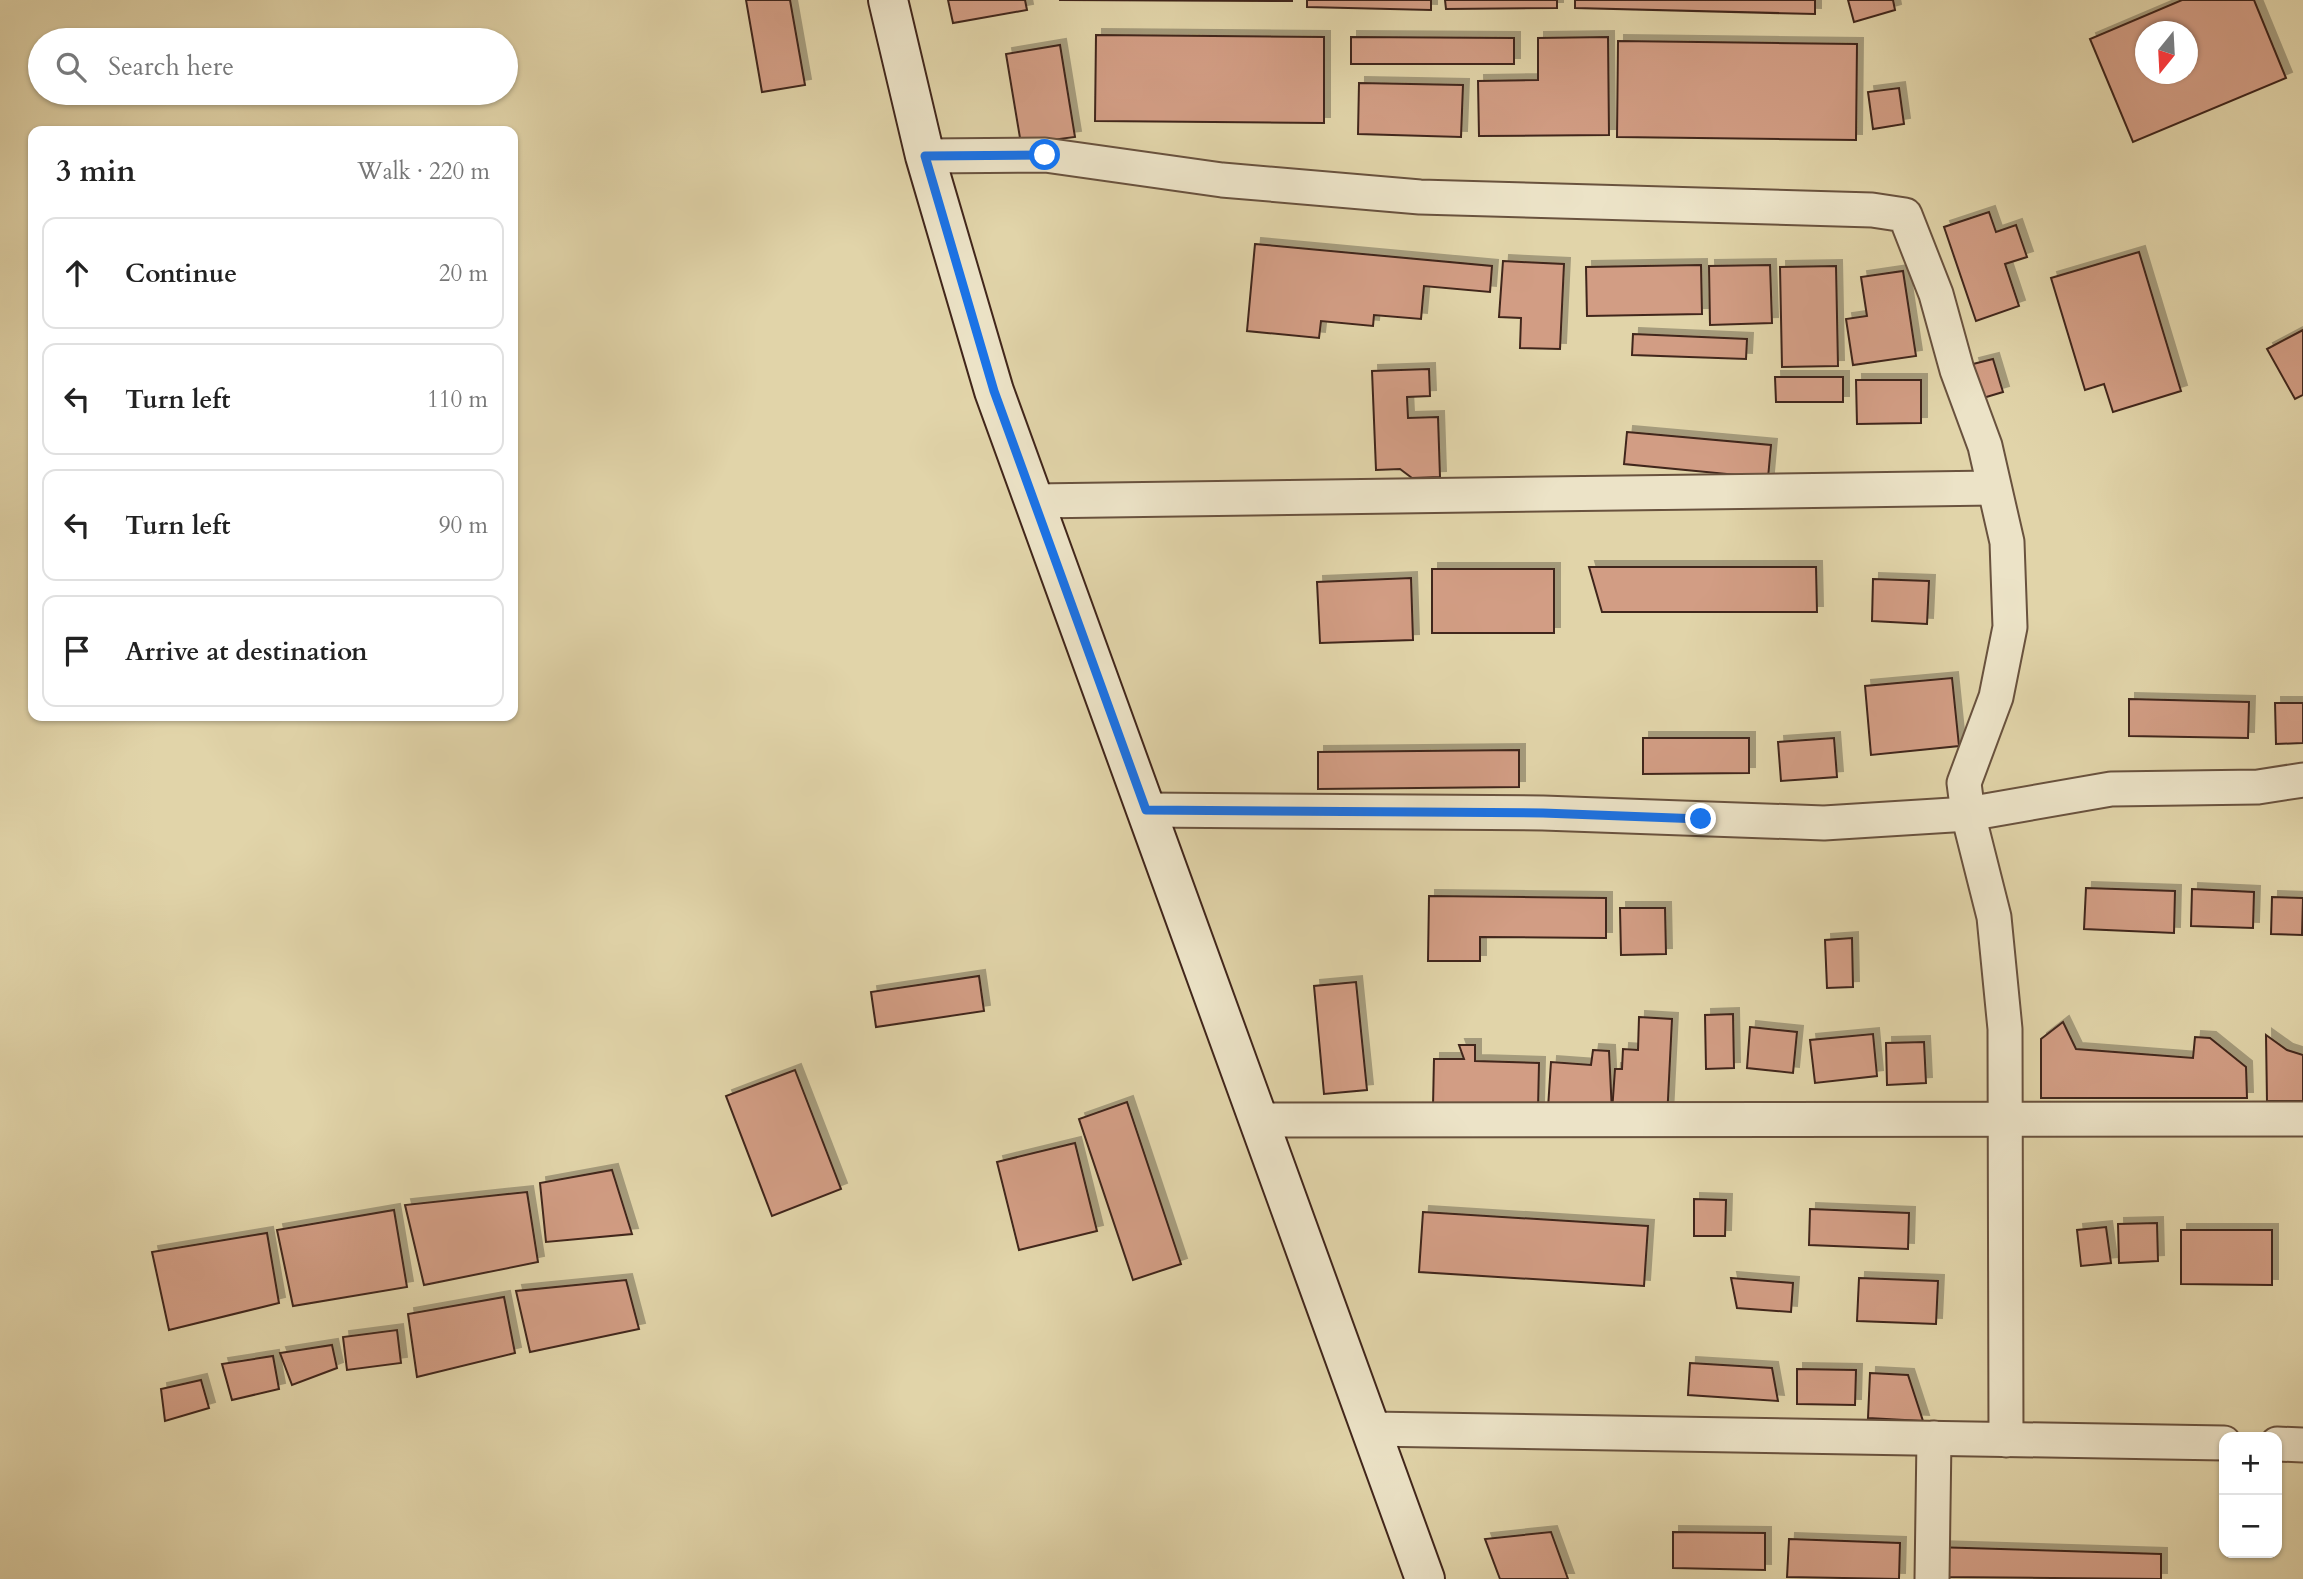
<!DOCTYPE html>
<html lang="en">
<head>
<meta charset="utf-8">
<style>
  :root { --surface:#fff; --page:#f2f2f2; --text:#222; --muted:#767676; --line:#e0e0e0 }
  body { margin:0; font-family:Cardo,serif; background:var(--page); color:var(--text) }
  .controls { position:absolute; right:21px; bottom:21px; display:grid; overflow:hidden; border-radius:14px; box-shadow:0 2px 5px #0004 }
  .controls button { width:63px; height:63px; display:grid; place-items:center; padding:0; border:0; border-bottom:2px solid var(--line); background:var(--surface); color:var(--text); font:35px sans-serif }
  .compass { position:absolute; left:2135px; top:21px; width:63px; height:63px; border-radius:50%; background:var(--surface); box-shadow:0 2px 5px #0004; rotate:198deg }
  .stop { position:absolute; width:21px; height:21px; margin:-16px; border:5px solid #1a73e8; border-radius:50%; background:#fff }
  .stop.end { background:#1a73e8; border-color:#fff; box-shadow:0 2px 7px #0008 }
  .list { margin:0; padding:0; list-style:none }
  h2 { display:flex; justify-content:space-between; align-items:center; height:91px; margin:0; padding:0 28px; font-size:30px }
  h2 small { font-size:23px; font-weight:400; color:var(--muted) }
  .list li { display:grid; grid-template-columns:46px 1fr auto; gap:21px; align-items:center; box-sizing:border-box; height:112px; margin:0 14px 14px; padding:0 14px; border:2px solid var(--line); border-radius:14px }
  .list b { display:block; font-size:26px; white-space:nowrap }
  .list em { font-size:23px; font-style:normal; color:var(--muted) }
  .icon { flex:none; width:38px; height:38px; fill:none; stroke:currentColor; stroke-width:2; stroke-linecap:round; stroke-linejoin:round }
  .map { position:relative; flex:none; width:2303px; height:1579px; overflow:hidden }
  .search { position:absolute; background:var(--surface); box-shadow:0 2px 5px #0004; left:28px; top:28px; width:490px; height:77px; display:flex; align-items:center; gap:18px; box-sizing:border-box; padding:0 24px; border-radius:38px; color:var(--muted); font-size:26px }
  .panel { position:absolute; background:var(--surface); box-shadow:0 2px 5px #0004; left:28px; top:126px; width:490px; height:595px; border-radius:14px }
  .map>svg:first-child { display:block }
  .building { fill:#d29d84; stroke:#41261b; stroke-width:2; fill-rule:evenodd; filter:url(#shadow) }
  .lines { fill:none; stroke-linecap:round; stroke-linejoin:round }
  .street-casing { stroke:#69523e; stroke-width:37 }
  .secondary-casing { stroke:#41261b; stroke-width:42 }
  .street { stroke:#ece3c7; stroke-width:33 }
  .secondary { stroke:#ece3c7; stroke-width:38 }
  .route { stroke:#1a73e8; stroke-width:9 }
</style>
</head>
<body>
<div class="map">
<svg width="2303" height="1579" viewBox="0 0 2303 1579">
  <defs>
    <filter id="shadow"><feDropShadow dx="6" dy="-6" stdDeviation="0" flood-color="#0004"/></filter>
  </defs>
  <rect width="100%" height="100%" fill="#e1d4a9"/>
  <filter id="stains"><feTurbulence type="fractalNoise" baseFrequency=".00286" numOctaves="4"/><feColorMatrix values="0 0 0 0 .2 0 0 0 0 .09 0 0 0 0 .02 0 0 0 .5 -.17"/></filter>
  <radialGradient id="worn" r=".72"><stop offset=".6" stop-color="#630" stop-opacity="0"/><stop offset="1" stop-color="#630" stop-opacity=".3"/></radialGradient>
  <!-- building -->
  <g class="building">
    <polygon points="746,0 790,0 805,85 762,92"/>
    <polygon points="948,0 1025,0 1027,10 953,23"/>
    <polygon points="1059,0 1292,0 1292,1"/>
    <polygon points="1307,0 1431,0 1431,10 1307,7"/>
    <polygon points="1445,0 1557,0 1557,8 1446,9"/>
    <polygon points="1575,0 1815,0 1815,14 1575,8"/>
    <polygon points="1848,0 1893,0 1895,10 1854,22"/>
    <path d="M2182,0H2254L2286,78L2133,142L2090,39ZM2146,32H2188V74H2146Z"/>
    <polygon points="1096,35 1324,37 1324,123 1095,121"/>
    <polygon points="1351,37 1514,38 1514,64 1351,64"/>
    <polygon points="1608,37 1609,135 1479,136 1478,81 1538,80 1538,38"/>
    <polygon points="1618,41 1857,44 1856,140 1617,137"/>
    <polygon points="1060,45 1075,137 1021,144 1006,54"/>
    <polygon points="1359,83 1463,85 1461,137 1358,134"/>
    <polygon points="1899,88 1904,124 1873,129 1868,92"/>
    <polygon points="1989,212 1996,232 2016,225 2027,257 2005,264 2019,306 1976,321 1944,227"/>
    <polygon points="1255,244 1492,266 1490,292 1424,286 1421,319 1374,315 1373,326 1321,321 1319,338 1247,331"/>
    <polygon points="2139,252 2181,391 2113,412 2104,384 2085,390 2051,278"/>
    <polygon points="1503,261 1564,264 1560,349 1520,348 1521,318 1499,317"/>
    <polygon points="1701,265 1702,314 1587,316 1586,267"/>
    <polygon points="1770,265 1772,323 1710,325 1709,266"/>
    <polygon points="1836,266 1838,366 1782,367 1780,267"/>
    <polygon points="1903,271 1916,356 1853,365 1846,319 1867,316 1861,277"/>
    <polygon points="2303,330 2303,395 2295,399 2267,349"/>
    <polygon points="1633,334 1747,339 1746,359 1632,355"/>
    <polygon points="1993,359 2003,392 1983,398 1973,364"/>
    <polygon points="1429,369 1430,396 1407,397 1408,418 1438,417 1440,477 1412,478 1400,469 1376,470 1372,371"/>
    <polygon points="1775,377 1843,377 1843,402 1776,402"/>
    <polygon points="1856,380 1921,380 1921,423 1857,424"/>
    <polygon points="1627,432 1771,445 1768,478 1624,464"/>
    <polygon points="1589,567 1816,567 1817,612 1602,612"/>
    <rect x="1432" y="569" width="122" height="64"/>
    <polygon points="1411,578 1413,640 1320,643 1317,582"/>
    <polygon points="1873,579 1929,581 1927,624 1872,621"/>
    <polygon points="1952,678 1959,746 1871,755 1865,686"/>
    <polygon points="2129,699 2249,702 2248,738 2129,736"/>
    <polygon points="2275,703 2303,703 2303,743 2276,744"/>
    <polygon points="1643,738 1749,738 1749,773 1643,774"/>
    <polygon points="1834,738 1837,777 1781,781 1778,742"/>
    <polygon points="1519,750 1519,787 1318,789 1318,752"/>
    <polygon points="2086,888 2175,891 2174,933 2084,929"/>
    <polygon points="2192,889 2254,892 2253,928 2191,926"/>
    <polygon points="1429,896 1606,898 1606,938 1480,937 1480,961 1428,961"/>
    <polygon points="2272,897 2303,898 2302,935 2271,934"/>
    <polygon points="1620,908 1665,908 1666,954 1621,955"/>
    <polygon points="1852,938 1853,987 1827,988 1825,940"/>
    <polygon points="979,976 984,1011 876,1027 871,992"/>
    <polygon points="1356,982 1367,1090 1324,1094 1314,986"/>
    <polygon points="1733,1014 1734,1068 1706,1069 1705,1015"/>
    <polygon points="1639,1017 1672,1019 1667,1119 1612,1112 1615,1069 1622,1069 1623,1049 1638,1050"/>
    <polygon points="2063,1022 2076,1049 2193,1058 2195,1037 2210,1038 2246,1067 2247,1098 2041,1098 2041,1039"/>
    <polygon points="1750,1027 1797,1032 1793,1073 1747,1068"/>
    <polygon points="1873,1034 1877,1076 1815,1083 1810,1040"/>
    <polygon points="2266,1035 2287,1050 2303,1055 2303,1101 2267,1101"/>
    <polygon points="1924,1042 1926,1083 1887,1085 1886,1043"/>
    <polygon points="1459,1045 1475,1045 1475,1061 1539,1063 1538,1109 1433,1106 1434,1059 1464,1059"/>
    <polygon points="1593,1050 1609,1051 1612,1112 1548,1108 1551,1062 1591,1065"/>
    <polygon points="795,1070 841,1189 772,1216 726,1096"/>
    <polygon points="1127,1102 1181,1264 1133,1280 1079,1119"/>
    <polygon points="1075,1143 1097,1231 1019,1250 997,1162"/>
    <polygon points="612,1170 632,1234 546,1242 540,1183"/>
    <polygon points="527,1192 538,1262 424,1285 405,1205"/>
    <polygon points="1694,1199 1726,1200 1725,1236 1694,1236"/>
    <polygon points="1810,1209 1909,1213 1908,1249 1809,1245"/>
    <polygon points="394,1210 407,1287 293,1306 277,1230"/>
    <polygon points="1423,1212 1648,1226 1644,1286 1419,1272"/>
    <polygon points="2157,1223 2158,1261 2119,1263 2118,1224"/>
    <polygon points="2106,1227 2111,1263 2081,1266 2077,1230"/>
    <polygon points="2181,1230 2272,1230 2272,1285 2181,1284"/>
    <polygon points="267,1233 279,1303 169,1330 152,1252"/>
    <polygon points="1731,1278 1793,1283 1791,1312 1737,1308"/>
    <polygon points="1859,1278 1938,1281 1936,1324 1857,1321"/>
    <polygon points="626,1280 639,1329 530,1352 516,1291"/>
    <polygon points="504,1297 515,1353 417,1377 408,1314"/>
    <polygon points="397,1330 401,1363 347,1370 343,1337"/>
    <polygon points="332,1345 337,1368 292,1385 280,1353"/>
    <polygon points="273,1356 279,1389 232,1400 222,1364"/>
    <polygon points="1690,1363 1772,1368 1778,1401 1688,1395"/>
    <polygon points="1797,1369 1856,1370 1855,1405 1797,1404"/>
    <polygon points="1870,1373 1908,1375 1923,1421 1868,1418"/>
    <polygon points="201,1380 209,1408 165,1421 161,1389"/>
    <polygon points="1551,1532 1568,1579 1500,1579 1485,1539"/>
    <polygon points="1673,1532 1765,1533 1765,1570 1673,1568"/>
    <polygon points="1789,1539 1900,1543 1899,1579 1787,1577"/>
    <polygon points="1933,1547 2161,1554 2161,1579 1940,1577"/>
  </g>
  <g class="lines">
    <defs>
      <g id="street">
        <polyline points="925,156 1045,155 1222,180 1420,197 1872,210 1905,215 1936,294 1957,370 1985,446 2007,542 2010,627 1996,697 1964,783 1968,814 1994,917 2005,1029 2006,1440"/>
        <polyline points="1034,501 1994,488"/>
        <polyline points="1146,810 1543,813 1824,823 1968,814 2111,789 2258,787 2303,780"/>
        <polyline points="1258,1120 2303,1119"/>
        <polyline points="1370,1429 2224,1443"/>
        <polyline points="2277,1444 2303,1445"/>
        <polyline points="1932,1579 1934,1438"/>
      </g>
      <polyline id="secondary" points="888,0 925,156 994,391 1425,1579"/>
    </defs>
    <!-- street casing -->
    <use href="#street" class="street-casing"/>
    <!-- secondary casing -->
    <use href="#secondary" class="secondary-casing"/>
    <!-- street -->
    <use href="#street" class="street"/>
    <!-- secondary -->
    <use href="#secondary" class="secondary"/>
  </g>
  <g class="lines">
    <!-- route -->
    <polyline class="route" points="1045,155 925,156 994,391 1146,810 1543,813 1701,819"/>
  </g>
  <rect width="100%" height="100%" filter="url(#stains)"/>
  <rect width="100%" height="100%" fill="url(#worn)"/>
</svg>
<div class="controls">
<button>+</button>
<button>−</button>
</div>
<svg class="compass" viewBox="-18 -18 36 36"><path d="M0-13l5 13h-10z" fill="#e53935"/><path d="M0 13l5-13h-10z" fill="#767676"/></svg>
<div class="stop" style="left:1045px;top:155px"></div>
<div class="stop end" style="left:1701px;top:819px"></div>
<div class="search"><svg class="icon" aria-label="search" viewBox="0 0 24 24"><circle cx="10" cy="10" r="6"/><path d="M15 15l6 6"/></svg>Search here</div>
<section class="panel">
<h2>3 min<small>Walk · 220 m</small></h2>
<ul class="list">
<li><svg class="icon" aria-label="ahead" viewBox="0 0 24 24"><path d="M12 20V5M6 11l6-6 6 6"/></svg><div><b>Continue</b></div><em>20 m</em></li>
<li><svg class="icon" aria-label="left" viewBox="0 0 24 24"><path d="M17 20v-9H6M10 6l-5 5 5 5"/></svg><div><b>Turn left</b></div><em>110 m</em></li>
<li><svg class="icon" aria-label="left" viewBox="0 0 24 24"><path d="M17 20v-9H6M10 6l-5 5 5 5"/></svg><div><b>Turn left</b></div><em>90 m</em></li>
<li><svg class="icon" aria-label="arrive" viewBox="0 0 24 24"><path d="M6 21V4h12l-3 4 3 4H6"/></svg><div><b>Arrive at destination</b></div></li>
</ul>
</section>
</div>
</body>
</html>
